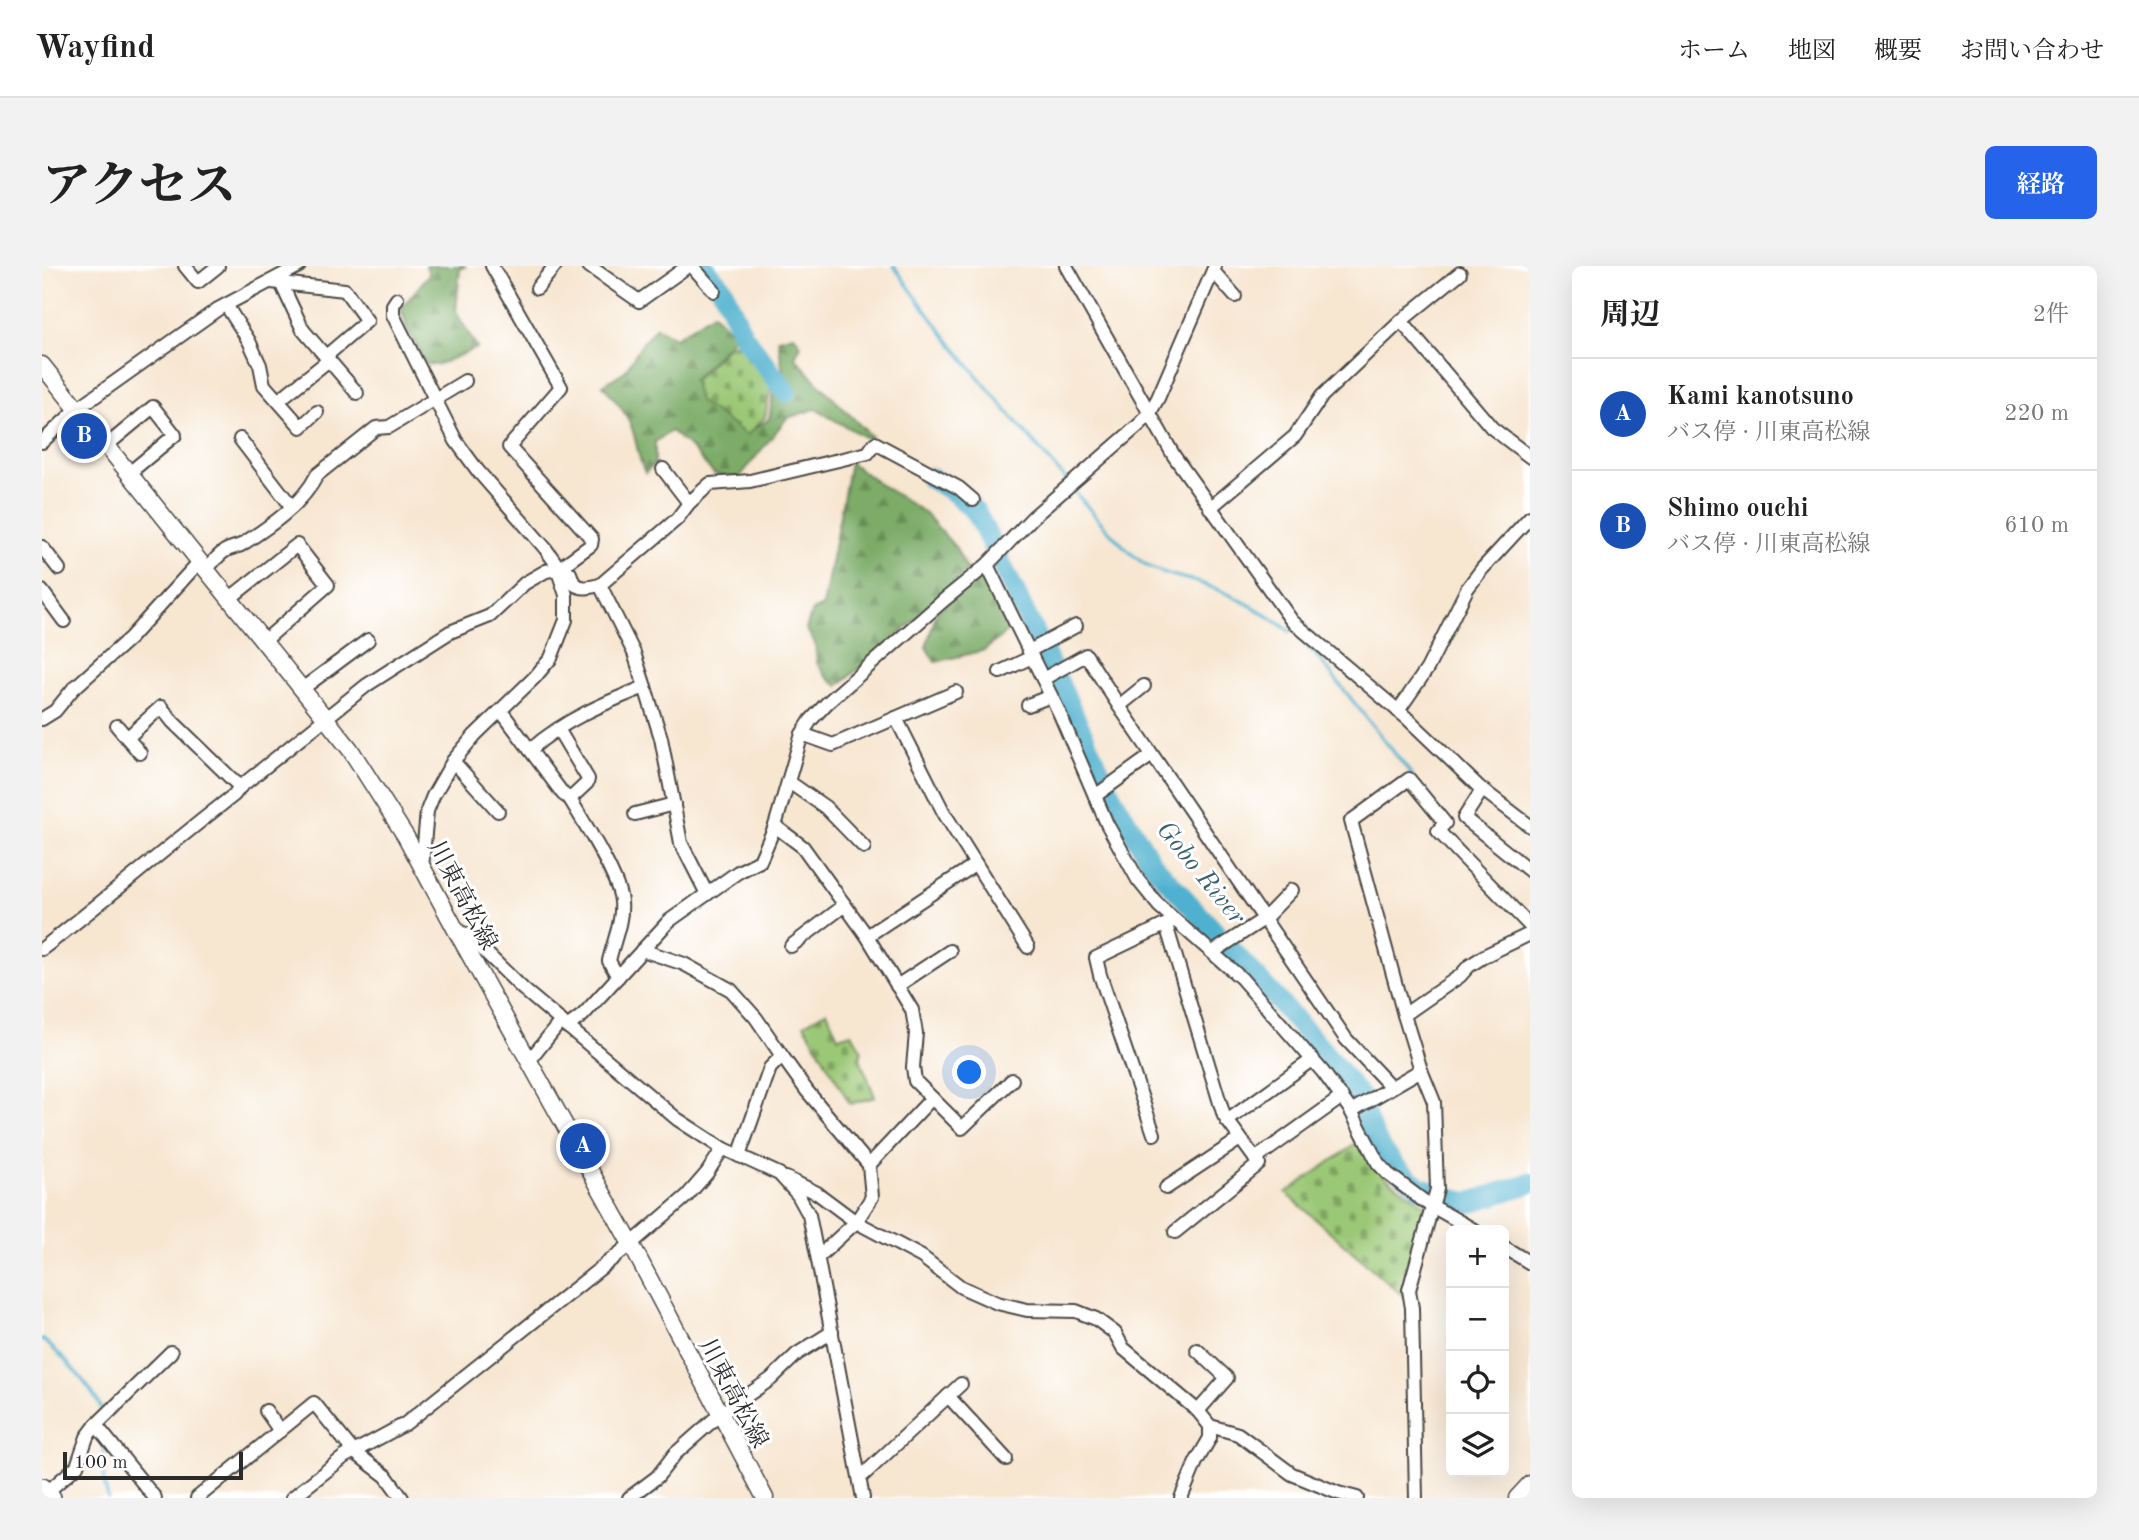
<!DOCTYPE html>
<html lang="ja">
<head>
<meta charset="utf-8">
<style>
  :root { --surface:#fff; --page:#f2f2f2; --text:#222; --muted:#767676; --line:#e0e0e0; --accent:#2563eb }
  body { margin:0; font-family:"Old Standard TT","Noto Serif JP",serif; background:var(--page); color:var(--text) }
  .controls { position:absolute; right:21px; bottom:21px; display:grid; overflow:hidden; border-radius:10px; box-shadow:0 7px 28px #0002 }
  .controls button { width:63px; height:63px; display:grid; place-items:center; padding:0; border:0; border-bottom:2px solid var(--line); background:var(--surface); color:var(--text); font:35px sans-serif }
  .scale { position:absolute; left:21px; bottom:18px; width:180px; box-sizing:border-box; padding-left:7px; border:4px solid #2b2b2b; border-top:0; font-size:19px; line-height:24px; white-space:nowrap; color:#2b2b2b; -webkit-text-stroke:5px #fff; paint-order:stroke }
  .you { position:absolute; left:928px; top:807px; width:24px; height:24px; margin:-18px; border:5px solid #fff; border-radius:50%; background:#1a73e8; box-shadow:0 0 0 10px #1a73e833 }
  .badge { display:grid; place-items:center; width:46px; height:46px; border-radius:50%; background:var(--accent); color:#fff; font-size:23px; font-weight:700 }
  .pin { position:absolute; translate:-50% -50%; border:4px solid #fff; box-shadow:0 2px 7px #0006 }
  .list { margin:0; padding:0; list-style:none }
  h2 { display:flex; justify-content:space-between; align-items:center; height:91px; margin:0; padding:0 28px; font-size:30px }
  h2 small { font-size:23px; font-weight:400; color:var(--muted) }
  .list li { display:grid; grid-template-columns:46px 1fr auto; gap:21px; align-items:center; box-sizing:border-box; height:112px; padding:0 28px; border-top:2px solid var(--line) }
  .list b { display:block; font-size:26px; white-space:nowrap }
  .list p { margin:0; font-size:23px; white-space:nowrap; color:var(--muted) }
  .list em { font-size:23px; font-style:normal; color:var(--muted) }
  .icon { flex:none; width:38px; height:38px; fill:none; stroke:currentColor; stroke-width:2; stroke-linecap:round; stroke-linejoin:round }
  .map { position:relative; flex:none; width:1488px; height:1232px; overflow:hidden; border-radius:10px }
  header { display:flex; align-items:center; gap:42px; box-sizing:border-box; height:98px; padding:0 35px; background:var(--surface); border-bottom:2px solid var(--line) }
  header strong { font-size:33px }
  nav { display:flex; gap:38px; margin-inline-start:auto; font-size:24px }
  .intro { display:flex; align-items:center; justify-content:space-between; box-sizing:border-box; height:168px; padding:0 42px }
  h1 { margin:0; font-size:49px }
  .button { padding:18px 32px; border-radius:10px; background:var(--accent); color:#fff; font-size:24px; font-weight:700 }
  main { display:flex; gap:42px; padding:0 42px }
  aside { flex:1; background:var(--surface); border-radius:10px; box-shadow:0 7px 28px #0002 }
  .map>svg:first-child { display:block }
  .forest { fill:url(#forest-firs); stroke:#546c49; stroke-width:2 }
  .cemetery { fill:url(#cemetery-stones); stroke:#637a50; stroke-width:2 }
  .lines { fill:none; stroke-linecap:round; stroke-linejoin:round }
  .stream { stroke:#50b1cf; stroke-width:3.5 }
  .river { stroke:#50b1cf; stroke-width:21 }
  .street-casing { stroke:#4a4744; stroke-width:16 }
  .secondary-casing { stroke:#4a4744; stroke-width:19 }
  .highway-casing { stroke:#4a4744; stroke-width:24 }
  .street { stroke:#fff; stroke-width:12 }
  .secondary { stroke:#fff; stroke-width:16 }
  .highway { stroke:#fff; stroke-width:21 }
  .labels { text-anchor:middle; stroke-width:6; stroke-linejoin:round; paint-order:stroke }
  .street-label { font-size:24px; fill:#2b2b2b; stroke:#fff }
  .water-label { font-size:26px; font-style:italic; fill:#3a616d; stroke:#fff }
</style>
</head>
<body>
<header>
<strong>Wayfind</strong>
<nav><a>ホーム</a><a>地図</a><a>概要</a><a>お問い合わせ</a></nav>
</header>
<div class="intro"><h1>アクセス</h1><a class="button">経路</a></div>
<main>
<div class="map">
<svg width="1488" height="1232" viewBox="0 0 1488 1232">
  <defs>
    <pattern id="forest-firs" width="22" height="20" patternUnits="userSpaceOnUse" patternTransform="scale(1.75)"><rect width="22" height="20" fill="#7cac67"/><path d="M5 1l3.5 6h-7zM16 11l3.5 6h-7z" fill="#668c55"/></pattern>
    <pattern id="cemetery-stones" width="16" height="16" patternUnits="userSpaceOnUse" patternTransform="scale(1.75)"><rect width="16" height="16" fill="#9bc876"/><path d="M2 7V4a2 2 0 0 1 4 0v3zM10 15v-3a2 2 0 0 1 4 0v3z" fill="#7fa361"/></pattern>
  </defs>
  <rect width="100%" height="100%" fill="#fff"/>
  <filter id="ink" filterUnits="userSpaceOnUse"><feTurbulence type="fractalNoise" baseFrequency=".0143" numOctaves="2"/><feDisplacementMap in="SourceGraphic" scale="14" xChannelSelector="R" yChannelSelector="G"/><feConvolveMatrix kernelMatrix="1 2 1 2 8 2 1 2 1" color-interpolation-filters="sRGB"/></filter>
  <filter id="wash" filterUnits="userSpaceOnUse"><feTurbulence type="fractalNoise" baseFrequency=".00686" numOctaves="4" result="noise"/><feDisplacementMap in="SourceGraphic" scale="28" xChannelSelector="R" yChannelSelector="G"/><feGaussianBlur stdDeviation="1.57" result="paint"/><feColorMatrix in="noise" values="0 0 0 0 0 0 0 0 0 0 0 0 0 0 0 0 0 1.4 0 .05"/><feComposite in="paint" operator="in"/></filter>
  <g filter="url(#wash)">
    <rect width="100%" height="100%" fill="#f7e6d0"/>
    <!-- forest -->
    <g class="forest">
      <polygon points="384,0 424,0 418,3 414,46 435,82 395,99 384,98 366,64 359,43 387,8"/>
      <path d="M671,47L694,70L651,114L660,134L705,167L727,153L731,128L742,112L736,73L752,69L759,79L753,91L774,115L829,170L826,173L773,143L745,152L697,212L672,208L650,183L629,165L613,176V197L603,207C595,191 595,173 588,157C582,143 570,131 561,119L583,105L599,79L614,61L633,72Z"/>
      <polygon points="808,196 836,217 883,247 914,282 925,304 875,353 796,420 784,410 775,397 773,377 764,363 770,345 781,340"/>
      <polygon points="938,312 950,315 968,363 943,384 893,396 884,381 895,345"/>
    </g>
    <!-- cemetery -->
    <g class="cemetery">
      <polygon points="699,73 735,118 727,129 723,151 705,169 657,135 652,115 683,83"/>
      <polygon points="785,745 796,771 810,767 820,785 818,792 833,831 808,838 762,758"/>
      <polygon points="1318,875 1342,910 1383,939 1385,948 1362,1031 1244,927"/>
    </g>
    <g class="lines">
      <!-- stream -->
      <g class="stream">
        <path d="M852,0C904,76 964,144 1024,214"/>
        <path d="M1030,223C1049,244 1083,287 1106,300C1122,309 1141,311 1158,317C1191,328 1221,345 1249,366"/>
        <polyline points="1258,373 1275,390 1370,509"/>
        <path d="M0,1073C18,1087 54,1125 60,1146"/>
        <polyline points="62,1175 62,1217 66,1232"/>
      </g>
      <!-- river -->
      <g class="river">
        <polyline points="661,0 680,22 701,69 744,126"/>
        <polyline points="888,212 911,225 934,246 1015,413 1068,527 1109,596 1275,778 1318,831 1327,860 1338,881 1355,902 1378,921 1402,931 1427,937 1488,917"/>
      </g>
    </g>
  </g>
  <g filter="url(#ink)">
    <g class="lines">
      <defs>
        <g id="street">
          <polyline points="143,0 156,16 176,0"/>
          <polyline points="547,0 597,35 646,0"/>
          <polyline points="650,0 672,25"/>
          <polyline points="1024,0 1132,190 1250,355 1366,453 1437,521 1488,560"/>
          <polyline points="1171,5 1193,30"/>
          <polyline points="229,16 303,24 325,55 284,90"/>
          <polyline points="239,17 261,64 315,127"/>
          <polyline points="495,22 513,0"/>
          <polyline points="355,33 351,39 351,49 414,175 436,205 503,282 513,296 524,329 524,354 509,392 493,411 433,469 411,495 391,530 385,545 380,601"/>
          <polyline points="184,39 207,75 218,99 222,119 259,161 275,146"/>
          <polyline points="1359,55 1418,7"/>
          <polyline points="237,134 287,94"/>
          <polyline points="198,173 250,241"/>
          <polyline points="0,176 35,143 176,43 257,0"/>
          <polyline points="64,180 111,141 133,169 86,208"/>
          <polyline points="621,203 647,237"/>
          <polyline points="1168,242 1253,170 1280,130 1359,55 1450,162 1488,191"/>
          <polyline points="0,281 17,303"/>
          <polyline points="945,299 1017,446 1065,558 1096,614 1117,640 1199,712 1281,806 1308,843 1336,897 1346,908 1383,936 1432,964"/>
          <path d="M519,300L528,307L532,318C541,324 548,321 558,319L635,253L647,237L668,218L708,215L826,187L833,177L917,222L931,234"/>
          <path d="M163,304C170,298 176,289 183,285C188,282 194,281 199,279C227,261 260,239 275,209L334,162L347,161L423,115"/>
          <polyline points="558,319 592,387 603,421"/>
          <polyline points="0,325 22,355"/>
          <polyline points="187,333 255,279 286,319 221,376"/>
          <polyline points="987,385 1034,360"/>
          <polyline points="958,406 990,391"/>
          <polyline points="1001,413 1044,389 1077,440 1304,773 1349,821"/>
          <polyline points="260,423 326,374"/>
          <polyline points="986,439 1009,430"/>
          <polyline points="1077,440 1102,420"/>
          <path d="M459,445L521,528L528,533C541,555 578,613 579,636C581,655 571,676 567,695L576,711"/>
          <polyline points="1356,445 1385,403 1425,323 1440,303 1488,251"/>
          <polyline points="854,452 902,547 986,681"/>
          <polyline points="0,453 13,445 31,423 88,372 157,296"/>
          <polyline points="75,460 98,487"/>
          <polyline points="516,463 546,513 545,517 528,533"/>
          <polyline points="760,468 791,479 914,426"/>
          <polyline points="85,472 119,441 131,456 198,521 325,419 408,366 448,350 483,317 504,305 516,303 549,279 550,273 467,181 519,121 450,0"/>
          <path d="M488,484C522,454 562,437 603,421L619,472L639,577L665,628"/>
          <polyline points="411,495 456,545"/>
          <polyline points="747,516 783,541 822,581"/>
          <polyline points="1440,524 1422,552 1488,605"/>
          <polyline points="1053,530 1110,489"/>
          <polyline points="593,548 632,538"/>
          <polyline points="733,560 761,581 825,670 870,744 874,767 871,801 873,815 920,862 970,814"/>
          <polyline points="1124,659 1182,850 1217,898 1133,966"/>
          <polyline points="415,666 425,668 481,723 635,853 678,881 737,908 756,929 767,949 774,984 821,1232"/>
          <polyline points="825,670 934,598"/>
          <polyline points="749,680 803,639"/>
          <path d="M0,683C65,633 127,579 192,529L198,521"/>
          <polyline points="600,684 642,698 689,724 714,752 740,790 728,802 697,890"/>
          <polyline points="1171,686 1222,653 1250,624"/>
          <polyline points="855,720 908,685"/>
          <polyline points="1362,749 1309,555 1367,513 1403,557 1396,565 1488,660"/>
          <polyline points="525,761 541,749 627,655 696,606 718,595 733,560 760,468 769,454 785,437 902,334 945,299 991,251 1098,158 1107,148 1116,132 1173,0"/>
          <polyline points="740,790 765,825 827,899"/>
          <polyline points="487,795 519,755"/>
          <polyline points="1309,845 1379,804 1362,749 1418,710 1427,700 1444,689 1488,668"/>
          <polyline points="1185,855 1271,793"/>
          <polyline points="1112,868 1058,709 1054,692 1129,656"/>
          <polyline points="1213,893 1300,831"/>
          <polyline points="744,912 775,927 814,956 880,991 919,1021 955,1037 985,1044 1034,1045 1054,1053 1073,1067 1081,1082 1156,1145 1168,1160 1168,1172 1154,1196 1139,1232"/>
          <polyline points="1124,922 1198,873"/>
          <polyline points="1462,981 1488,997"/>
          <polyline points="776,991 814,956 830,931 827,899 890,832"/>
          <polyline points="1155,1084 1185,1112 1156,1145"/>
          <polyline points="906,1130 964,1193"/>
          <polyline points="224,1145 238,1165"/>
          <polyline points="54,1159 113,1232"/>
          <polyline points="1168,1160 1196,1168 1250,1208 1296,1227 1315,1232"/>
          <polyline points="818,1212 919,1118"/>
          <polyline points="4,1227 35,1200 45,1171 54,1159 129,1086"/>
          <polyline points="155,1232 272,1137 311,1185 344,1210 360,1232"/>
          <polyline points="250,1232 302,1191 363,1158 589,978 645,930 665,907 681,882"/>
          <polyline points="587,1232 615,1211 633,1188 677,1149 729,1113 755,1088 790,1066"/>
          <polyline points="1374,1232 1370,1042 1367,1024 1395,923 1392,836 1379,804"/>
        </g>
        <g id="secondary">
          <polyline points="0,99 308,483 364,571 415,666 589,978 723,1232"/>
          <polyline points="1475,1232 1488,1218"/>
        </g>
        <polyline id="highway" points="0,1223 8,1232"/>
      </defs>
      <!-- street casing -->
      <use href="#street" class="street-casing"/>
      <!-- secondary casing -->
      <use href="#secondary" class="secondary-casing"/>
      <!-- highway casing -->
      <use href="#highway" class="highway-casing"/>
      <!-- street -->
      <use href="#street" class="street"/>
      <!-- secondary -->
      <use href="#secondary" class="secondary"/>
      <!-- highway -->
      <use href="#highway" class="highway"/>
    </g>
  </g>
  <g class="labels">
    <!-- street labels -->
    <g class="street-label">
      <text transform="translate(421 629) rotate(62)" y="8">川東高松線</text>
      <text transform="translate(692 1127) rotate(62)" y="8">川東高松線</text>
    </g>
    <!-- water labels -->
    <g class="water-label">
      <text transform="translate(1160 606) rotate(51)" y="9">Gobo River</text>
    </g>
  </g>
</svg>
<div class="controls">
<button>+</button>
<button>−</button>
<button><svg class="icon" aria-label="locate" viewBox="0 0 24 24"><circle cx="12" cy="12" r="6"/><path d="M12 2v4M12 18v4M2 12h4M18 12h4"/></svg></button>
<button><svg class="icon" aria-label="layers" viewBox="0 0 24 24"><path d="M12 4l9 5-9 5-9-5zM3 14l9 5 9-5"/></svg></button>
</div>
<div class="scale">100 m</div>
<div class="you"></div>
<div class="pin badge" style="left:541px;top:880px;background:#1a4fb4">A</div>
<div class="pin badge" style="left:42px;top:170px;background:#1a4fb4">B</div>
</div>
<aside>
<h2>周辺<small>2件</small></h2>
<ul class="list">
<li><span class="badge" style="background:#1a4fb4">A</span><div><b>Kami kanotsuno</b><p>バス停 · 川東高松線</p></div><em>220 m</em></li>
<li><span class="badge" style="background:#1a4fb4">B</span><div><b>Shimo ouchi</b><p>バス停 · 川東高松線</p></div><em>610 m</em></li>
</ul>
</aside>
</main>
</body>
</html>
